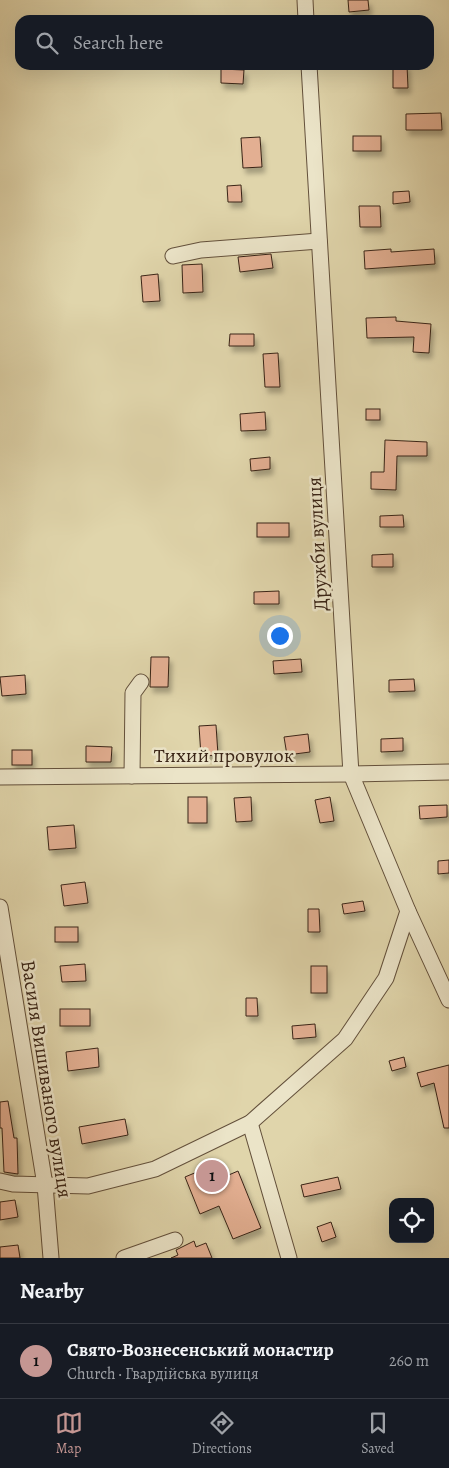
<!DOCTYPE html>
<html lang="en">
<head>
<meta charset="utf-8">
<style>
  :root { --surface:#171b24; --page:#20242c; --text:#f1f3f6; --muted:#9ea1a6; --line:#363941; --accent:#c59692 }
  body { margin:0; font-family:Alegreya,serif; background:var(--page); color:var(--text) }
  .controls { position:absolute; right:15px; bottom:15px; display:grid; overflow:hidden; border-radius:10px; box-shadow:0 5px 20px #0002 }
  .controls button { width:45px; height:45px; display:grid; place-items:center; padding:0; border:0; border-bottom:1px solid var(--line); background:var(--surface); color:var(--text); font:25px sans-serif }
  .you { position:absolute; left:279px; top:635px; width:18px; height:18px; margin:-12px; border:4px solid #fff; border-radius:50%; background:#1a73e8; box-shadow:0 0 0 8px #1a73e833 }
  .badge { display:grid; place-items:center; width:32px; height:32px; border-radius:50%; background:var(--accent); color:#111; font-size:16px; font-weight:700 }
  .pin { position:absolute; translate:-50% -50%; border:2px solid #fff; box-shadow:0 1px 5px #0006 }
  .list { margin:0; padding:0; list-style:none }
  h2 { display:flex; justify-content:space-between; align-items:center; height:65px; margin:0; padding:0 20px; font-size:21px }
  h2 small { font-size:16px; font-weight:400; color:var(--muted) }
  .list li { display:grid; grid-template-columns:32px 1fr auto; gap:15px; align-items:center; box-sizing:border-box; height:75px; padding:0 20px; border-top:1px solid var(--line) }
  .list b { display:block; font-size:19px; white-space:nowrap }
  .list p { margin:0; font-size:16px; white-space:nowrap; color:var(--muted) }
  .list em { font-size:16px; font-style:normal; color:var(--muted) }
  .icon { flex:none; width:28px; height:28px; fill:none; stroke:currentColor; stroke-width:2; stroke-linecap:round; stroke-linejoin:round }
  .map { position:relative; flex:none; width:449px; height:1258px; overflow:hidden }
  .search { position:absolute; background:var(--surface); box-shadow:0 5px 20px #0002; left:15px; right:15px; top:15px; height:55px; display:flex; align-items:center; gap:12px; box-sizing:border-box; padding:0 18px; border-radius:15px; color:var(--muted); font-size:19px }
  .sheet { height:140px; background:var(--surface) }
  nav { display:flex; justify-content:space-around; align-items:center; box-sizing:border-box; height:70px; border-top:1px solid var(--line); background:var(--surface); font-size:14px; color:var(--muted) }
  nav a { display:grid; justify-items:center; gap:2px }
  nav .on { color:var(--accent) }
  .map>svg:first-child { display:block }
  .building { fill:#e3af92; stroke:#392416; filter:url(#shadow) }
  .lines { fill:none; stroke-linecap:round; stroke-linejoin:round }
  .minor-casing { stroke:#63503b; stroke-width:17 }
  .minor { stroke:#ebe4c8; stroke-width:15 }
  .labels { text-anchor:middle; stroke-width:5; stroke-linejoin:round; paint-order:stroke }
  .street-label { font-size:20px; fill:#392416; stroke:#ebe4c8 }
</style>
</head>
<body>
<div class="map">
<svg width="449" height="1258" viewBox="0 0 449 1258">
  <defs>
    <filter id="shadow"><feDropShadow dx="3" dy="5.5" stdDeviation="2.5" flood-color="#0004"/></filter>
  </defs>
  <rect width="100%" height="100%" fill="#e0d5ab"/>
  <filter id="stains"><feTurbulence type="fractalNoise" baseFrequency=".004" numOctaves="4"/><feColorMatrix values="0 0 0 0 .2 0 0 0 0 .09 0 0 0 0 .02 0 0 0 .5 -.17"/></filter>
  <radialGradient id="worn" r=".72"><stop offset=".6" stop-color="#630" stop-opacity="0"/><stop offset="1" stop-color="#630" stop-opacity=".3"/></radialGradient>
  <!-- building -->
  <g class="building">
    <polygon points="348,0 368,0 369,10 349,12"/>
    <polygon points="393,65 407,65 408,88 393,88"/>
    <polygon points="221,69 244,70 243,84 221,83"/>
    <polygon points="441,113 442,130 406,130 406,114"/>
    <rect x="353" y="136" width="28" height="15"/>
    <polygon points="260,137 262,167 243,168 241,138"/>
    <polygon points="241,185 242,202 228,202 227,186"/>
    <polygon points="409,191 410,202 393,204 393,192"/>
    <polygon points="359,206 380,206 381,227 360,227"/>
    <polygon points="391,249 391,252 434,249 435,264 365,269 364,251"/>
    <polygon points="271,254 273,268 240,272 238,257"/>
    <polygon points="202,264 203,292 183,293 182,265"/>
    <polygon points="158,274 160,301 143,302 141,276"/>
    <polygon points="396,317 396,321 431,324 429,353 413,352 414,337 367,338 366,318"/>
    <polygon points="230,334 254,334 254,346 229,346"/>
    <polygon points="278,353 280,387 265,387 263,354"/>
    <rect x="366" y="409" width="14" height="11"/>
    <polygon points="265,412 266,430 241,431 240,414"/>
    <polygon points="385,440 427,442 427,456 397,456 396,490 371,489 371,472 384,472"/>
    <polygon points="270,457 270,469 251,471 250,459"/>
    <polygon points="403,515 404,527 380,527 380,516"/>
    <rect x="257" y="523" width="32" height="14"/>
    <polygon points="393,554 393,567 372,567 372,555"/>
    <polygon points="279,591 279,604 254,604 254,592"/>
    <polygon points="151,657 169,657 168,687 150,687"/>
    <polygon points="301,659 302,672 274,674 273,661"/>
    <polygon points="25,675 26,694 2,696 0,677"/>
    <polygon points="414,679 415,691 389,692 389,680"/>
    <polygon points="216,725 218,755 201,756 199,726"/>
    <polygon points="308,734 310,752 287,755 284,737"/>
    <polygon points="403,738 403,751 381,752 381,739"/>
    <polygon points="86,746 112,747 111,762 86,762"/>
    <rect x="12" y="750" width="20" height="15"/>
    <rect x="188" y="797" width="19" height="26"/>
    <polygon points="251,797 252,821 236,822 234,798"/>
    <polygon points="330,797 334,821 320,823 315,800"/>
    <polygon points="447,805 447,817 420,819 419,806"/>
    <polygon points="74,825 76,848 49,850 47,827"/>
    <polygon points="449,860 449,873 438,874 438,861"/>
    <polygon points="85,882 88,903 64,906 61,885"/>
    <polygon points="363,901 365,911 344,914 342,904"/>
    <polygon points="308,909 319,909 320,932 308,932"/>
    <rect x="55" y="927" width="23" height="15"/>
    <polygon points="85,964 86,981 62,982 60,966"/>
    <rect x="311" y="966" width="16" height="27"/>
    <polygon points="246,998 257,998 258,1016 246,1016"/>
    <rect x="60" y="1009" width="30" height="17"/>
    <polygon points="315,1024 316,1037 293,1039 292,1026"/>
    <polygon points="98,1048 99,1067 68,1071 66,1052"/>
    <polygon points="404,1057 406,1067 392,1071 389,1061"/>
    <polygon points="449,1065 449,1128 444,1128 434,1083 421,1087 417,1073"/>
    <polygon points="8,1101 14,1138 17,1138 18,1174 4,1172 2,1128 0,1128 0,1102"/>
    <polygon points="125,1119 128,1135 82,1144 79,1127"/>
    <polygon points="204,1169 210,1183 238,1171 261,1228 233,1239 219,1206 200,1214 185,1177"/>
    <polygon points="338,1177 341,1189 304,1197 301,1185"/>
    <polygon points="15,1200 18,1217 0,1220 0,1202"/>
    <polygon points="331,1222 336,1237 322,1242 317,1227"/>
    <polygon points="194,1241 196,1247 206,1243 212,1258 171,1258 178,1255 176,1250"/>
    <polygon points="18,1245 20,1258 0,1258 0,1247"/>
  </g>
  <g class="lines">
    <defs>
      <g id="minor">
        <polyline points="305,0 306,20"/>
        <polyline points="309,65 351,774 408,911 449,1000"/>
        <polyline points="173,256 201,250 319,241"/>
        <polyline points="132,776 133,693 141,682"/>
        <polyline points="0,777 351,774 449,772"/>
        <polyline points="0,907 45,1185 51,1258"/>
        <polyline points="250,1123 289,1258"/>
        <polyline points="0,1181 13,1184 88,1186 155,1169 250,1123 345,1039 386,978 408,911"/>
        <polyline points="124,1258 175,1240"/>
      </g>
    </defs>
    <!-- minor casing -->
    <use href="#minor" class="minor-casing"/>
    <!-- minor -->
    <use href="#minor" class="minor"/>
  </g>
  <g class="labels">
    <!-- street labels -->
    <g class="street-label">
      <text transform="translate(317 544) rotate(-93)" y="7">Дружби вулиця</text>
      <text x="224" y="762">Тихий провулок</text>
      <text transform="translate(47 1079) rotate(81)" y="7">Василя Вишиваного вулиця</text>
    </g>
  </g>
  <rect width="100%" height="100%" filter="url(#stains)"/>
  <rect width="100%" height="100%" fill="url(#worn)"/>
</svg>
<div class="controls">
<button><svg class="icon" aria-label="locate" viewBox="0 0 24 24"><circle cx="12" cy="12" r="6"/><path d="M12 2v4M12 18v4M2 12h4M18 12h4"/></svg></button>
</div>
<div class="you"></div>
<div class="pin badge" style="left:212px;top:1176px">1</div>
<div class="search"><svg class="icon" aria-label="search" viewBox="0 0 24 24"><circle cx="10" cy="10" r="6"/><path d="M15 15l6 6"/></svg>Search here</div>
</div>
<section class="sheet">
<h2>Nearby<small></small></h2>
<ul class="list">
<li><span class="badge">1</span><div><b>Cвято-Вознесенський монастир</b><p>Church · Гвардійська вулиця</p></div><em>260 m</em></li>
</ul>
</section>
<nav>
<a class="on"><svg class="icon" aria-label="map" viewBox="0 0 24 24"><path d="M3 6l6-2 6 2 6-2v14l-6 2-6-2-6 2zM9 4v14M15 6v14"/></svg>Map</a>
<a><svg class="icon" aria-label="directions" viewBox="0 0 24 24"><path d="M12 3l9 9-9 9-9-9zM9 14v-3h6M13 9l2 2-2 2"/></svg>Directions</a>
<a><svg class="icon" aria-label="saved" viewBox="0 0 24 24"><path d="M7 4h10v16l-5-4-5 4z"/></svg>Saved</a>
</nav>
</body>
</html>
